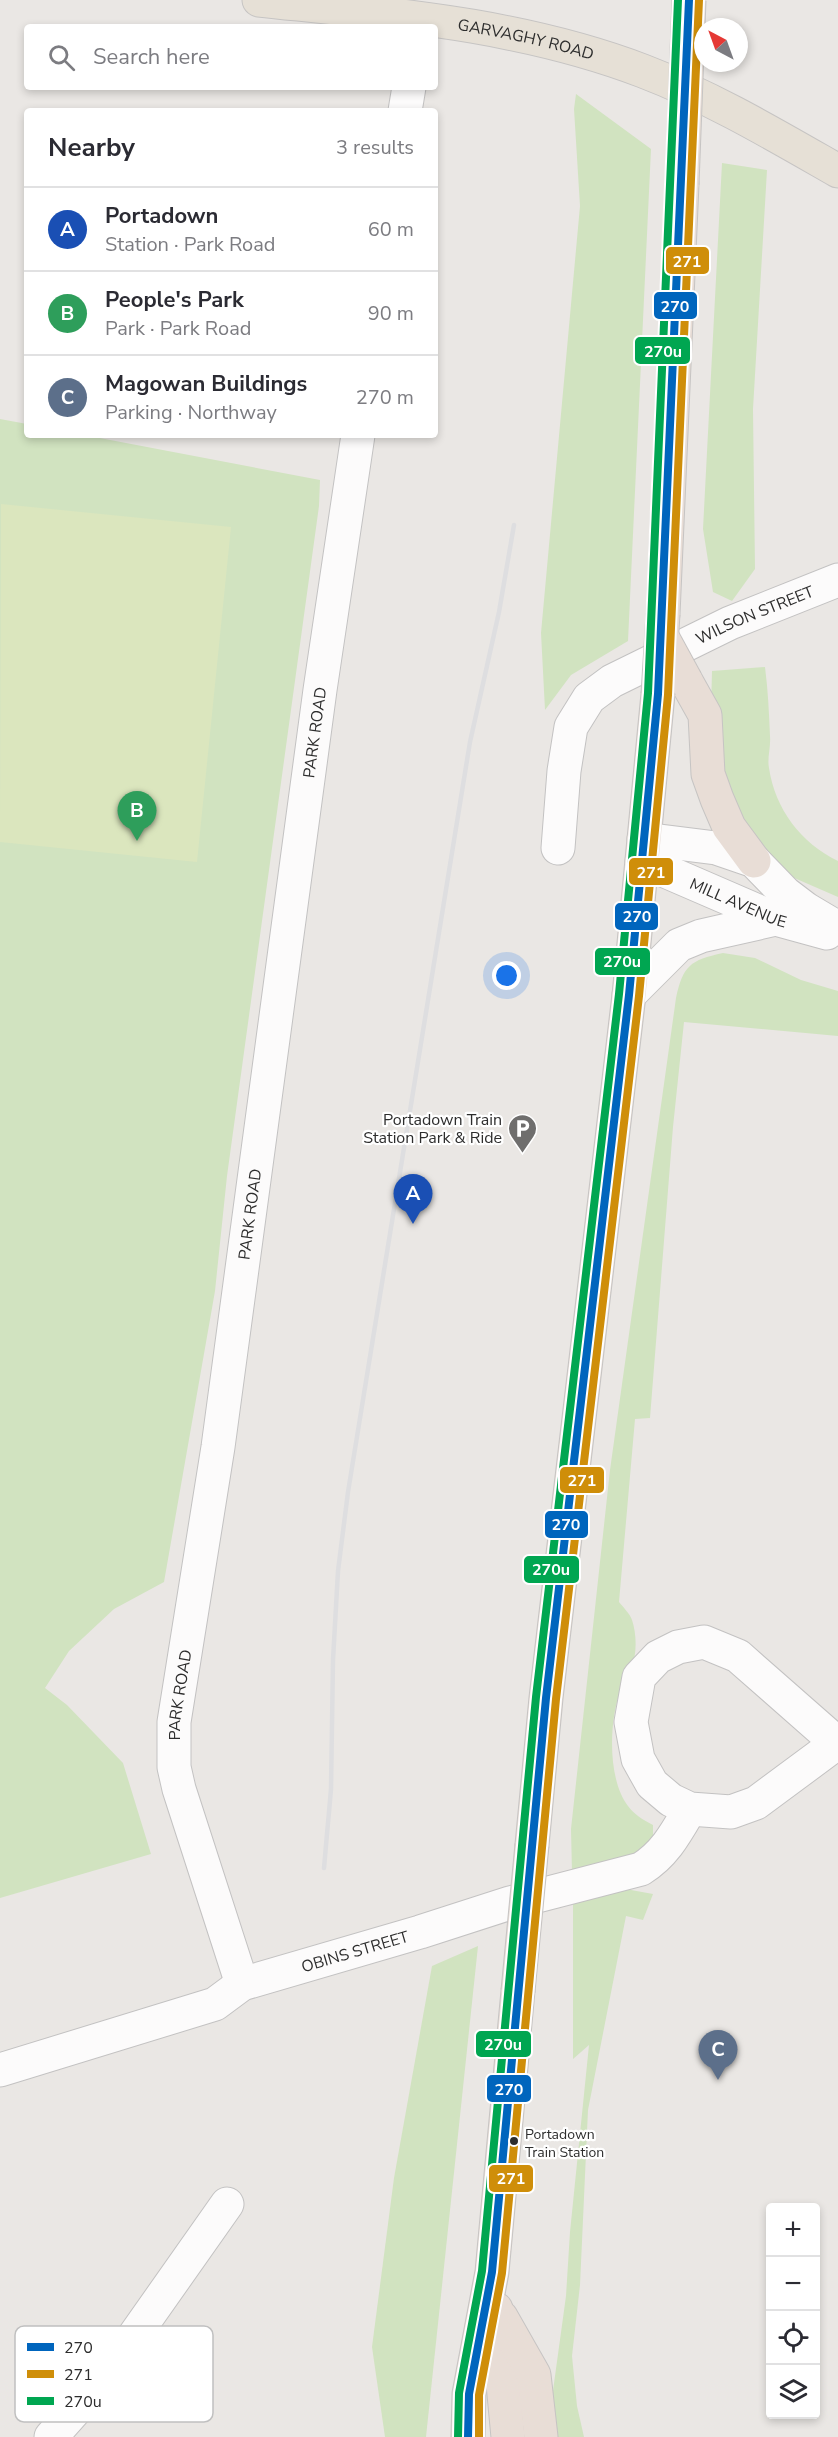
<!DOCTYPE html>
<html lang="en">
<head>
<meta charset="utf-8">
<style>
  :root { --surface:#fff; --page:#f7f7f7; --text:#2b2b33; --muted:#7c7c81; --line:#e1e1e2; --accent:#6f6e6d }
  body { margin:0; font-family:"Nunito Sans",sans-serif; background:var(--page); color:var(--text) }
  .controls { position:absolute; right:18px; bottom:18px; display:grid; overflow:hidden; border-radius:6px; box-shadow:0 3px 9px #0003 }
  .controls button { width:54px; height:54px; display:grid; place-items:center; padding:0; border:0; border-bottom:2px solid var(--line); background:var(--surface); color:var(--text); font:30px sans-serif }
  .compass { position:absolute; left:694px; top:18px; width:54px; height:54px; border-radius:50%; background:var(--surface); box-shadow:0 3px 9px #0003; rotate:319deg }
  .you { position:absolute; left:507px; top:976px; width:21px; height:21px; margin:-15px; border:4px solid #fff; border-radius:50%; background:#1a73e8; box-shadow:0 0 0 9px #1a73e833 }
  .badge { display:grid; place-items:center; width:39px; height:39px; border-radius:50%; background:var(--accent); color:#fff; font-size:20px; font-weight:700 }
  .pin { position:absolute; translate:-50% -50px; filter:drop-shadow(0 2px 3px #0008) }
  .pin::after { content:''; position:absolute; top:32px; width:21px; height:18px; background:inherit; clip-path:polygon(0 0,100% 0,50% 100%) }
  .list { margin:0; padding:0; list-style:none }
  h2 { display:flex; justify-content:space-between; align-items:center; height:78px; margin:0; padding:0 24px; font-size:26px }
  h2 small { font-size:20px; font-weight:400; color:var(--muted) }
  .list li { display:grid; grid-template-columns:39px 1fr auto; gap:18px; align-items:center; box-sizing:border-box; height:84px; padding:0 24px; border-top:2px solid var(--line) }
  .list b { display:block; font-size:22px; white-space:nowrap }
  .list p { margin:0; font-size:20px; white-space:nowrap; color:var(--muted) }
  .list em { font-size:20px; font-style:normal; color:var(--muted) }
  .icon { flex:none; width:33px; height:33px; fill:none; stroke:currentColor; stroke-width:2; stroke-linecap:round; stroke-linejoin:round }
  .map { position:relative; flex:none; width:838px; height:2437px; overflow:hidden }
  .search { position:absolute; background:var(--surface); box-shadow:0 3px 9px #0003; left:24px; top:24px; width:414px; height:66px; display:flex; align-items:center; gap:15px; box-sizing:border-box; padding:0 21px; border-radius:6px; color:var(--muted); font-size:22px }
  .panel { position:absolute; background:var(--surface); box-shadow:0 3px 9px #0003; left:24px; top:108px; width:414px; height:330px; border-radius:6px }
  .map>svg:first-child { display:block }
  .green { fill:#d1e3c0 }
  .pitch { fill:#dbe6be }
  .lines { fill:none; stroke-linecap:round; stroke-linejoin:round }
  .minor-casing { stroke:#c3c2c2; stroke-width:35 }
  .major-casing { stroke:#c6c4c3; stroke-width:35 }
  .highway-casing { stroke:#c6c4c3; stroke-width:35 }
  .minor { stroke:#fcfbfb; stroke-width:33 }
  .major { stroke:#e6e0d6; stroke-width:33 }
  .highway { stroke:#e8ddd6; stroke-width:33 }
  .rail { stroke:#dedee0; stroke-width:4.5 }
  .highway-bridge-casing { stroke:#c6c4c3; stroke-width:35; stroke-linecap:butt }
  .highway-bridge { stroke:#e8ddd6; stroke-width:33 }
  .bus-1-casing { stroke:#fff; stroke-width:12 }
  .bus-2-casing { stroke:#fff; stroke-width:12 }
  .bus-3-casing { stroke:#fff; stroke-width:12 }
  .bus-1 { stroke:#0065bd; stroke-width:8 }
  .bus-2 { stroke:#cf8e09; stroke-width:8 }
  .bus-3 { stroke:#00a651; stroke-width:8 }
  .bus-dot { fill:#2d2d2d; stroke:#fff; stroke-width:2 }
  .labels { text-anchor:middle; stroke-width:4.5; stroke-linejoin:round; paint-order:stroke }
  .bus-label { font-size:14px; fill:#2d2d2d; stroke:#fff; text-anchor:start }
  .street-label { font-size:16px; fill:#2d2d2d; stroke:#fff }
  .poi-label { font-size:16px; fill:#2d2d2d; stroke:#fff; text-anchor:end }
  .key { fill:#fff; stroke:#c0c0c0; stroke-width:1.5 }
  .key-label { font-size:16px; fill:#2d2d2d }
  .line-badge { stroke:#fff; stroke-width:2 }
  .badge-label { font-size:16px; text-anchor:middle; font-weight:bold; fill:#fff }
</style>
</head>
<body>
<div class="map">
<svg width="838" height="2437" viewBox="0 0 838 2437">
  <rect width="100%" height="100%" fill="#eae7e4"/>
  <!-- green -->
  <g class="green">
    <polygon points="576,94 651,149 628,641 571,675 545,710 541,633 580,206 574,109"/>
    <polygon points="722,163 767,170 753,409 755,569 732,601 713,592 703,529"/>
    <polygon points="0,419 27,424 27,435 84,435 320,480 319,506 227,1176 215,1291 164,1582 114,1609 69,1651 45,1688 67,1705 123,1763 151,1854 0,1898"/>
    <path d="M765,667C768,690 769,713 770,736C771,747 767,758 769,768C775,809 801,843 838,861V897L792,877L738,827L716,763L711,710L712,671Z"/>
    <path d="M723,953L755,958L801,980L838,991V1036L684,1022L673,1127L650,1418L635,1419L619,1602C623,1607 630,1614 632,1620C637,1635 637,1655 631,1670C628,1678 622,1686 619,1695C609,1725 608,1780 628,1806C634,1814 643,1820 653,1825V1837L627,1863L572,1873L571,1829L610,1470L676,998C683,966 690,960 723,953Z"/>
    <polygon points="620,1888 653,1894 643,1920 626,1916 588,2110 580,2285 572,2356 577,2406 584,2437 552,2437 551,2405 566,2296 570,2232 589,2045 573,2059 573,1904"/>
    <polygon points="478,1946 426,2437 385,2437 372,2347 394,2178 432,1966"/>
  </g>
  <!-- pitch -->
  <polygon class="pitch" points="1,504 231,527 197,862 0,842"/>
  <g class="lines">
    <defs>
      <g id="minor">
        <polyline points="405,111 409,87"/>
        <polyline points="644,839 716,848 754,861 785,893 806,909 838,928"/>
        <path id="s1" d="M558,848L564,771L571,727L589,698L612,681L730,623L838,580"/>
        <path id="s2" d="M642,861L776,919L827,933"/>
        <polyline points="629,995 679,945 701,936 776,919"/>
        <polyline points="837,1743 738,1656 704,1642 678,1647 658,1657 639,1677 631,1722 638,1759 652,1784 671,1800 690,1809 731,1812 756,1803 837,1743 838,1743"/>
        <path id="s3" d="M242,1984L179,1789L174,1767V1722L218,1447L320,690L358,435"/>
        <path id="s4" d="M0,2070L215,2004L242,1984L420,1932L510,1903L641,1869C665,1854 676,1833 690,1809"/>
        <polyline points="51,2437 108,2373 227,2204"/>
      </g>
      <g id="major">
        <path id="s5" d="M259,0C388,14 520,24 643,71C711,97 775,135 838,171"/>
      </g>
      <g id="highway">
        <polyline points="663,614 682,184"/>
        <polyline points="686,681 705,715 708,774 717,799 729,827 754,861"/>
        <polyline points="532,1845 546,1698 629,995 658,694"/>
        <polyline points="496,2309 508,2437"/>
        <polyline points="501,2317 534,2375 541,2437"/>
        <polyline points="468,2437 469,2394 492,2272 518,1991"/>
      </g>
    </defs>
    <!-- minor casing -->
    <use href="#minor" class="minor-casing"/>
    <!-- major casing -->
    <use href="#major" class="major-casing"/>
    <!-- highway casing -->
    <use href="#highway" class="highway-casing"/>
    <!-- minor -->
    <use href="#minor" class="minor"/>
    <!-- major -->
    <use href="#major" class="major"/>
    <!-- highway -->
    <use href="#highway" class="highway"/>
    <!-- rail -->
    <polyline class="rail" points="324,1868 331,1789 333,1660 338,1571 348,1492 470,742 499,612 514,525"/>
    <defs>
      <g id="highway-bridge">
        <polyline points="682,184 689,0"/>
        <polyline points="662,637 686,681"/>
        <polyline points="658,694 663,614"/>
        <polyline points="518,1991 532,1845"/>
      </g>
    </defs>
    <!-- highway-bridge casing -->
    <use href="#highway-bridge" class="highway-bridge-casing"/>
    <!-- highway-bridge -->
    <use href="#highway-bridge" class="highway-bridge"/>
    <defs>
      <polyline id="bus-1" points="468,2437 469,2394 492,2272 546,1698 629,995 658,694 689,0"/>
      <polyline id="bus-2" points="479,2437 479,2395 502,2273 556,1699 639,996 668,695 699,0"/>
      <polyline id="bus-3" points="458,2437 459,2393 482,2271 536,1697 619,994 648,693 678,0"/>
    </defs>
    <!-- bus-1 casing -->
    <use href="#bus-1" class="bus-1-casing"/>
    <!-- bus-2 casing -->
    <use href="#bus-2" class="bus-2-casing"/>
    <!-- bus-3 casing -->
    <use href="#bus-3" class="bus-3-casing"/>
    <!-- bus-1 -->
    <use href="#bus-1" class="bus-1"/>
    <!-- bus-2 -->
    <use href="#bus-2" class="bus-2"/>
    <!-- bus-3 -->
    <use href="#bus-3" class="bus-3"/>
  </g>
  <!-- icons -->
  <defs>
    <symbol id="parking-pin" viewBox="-11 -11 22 30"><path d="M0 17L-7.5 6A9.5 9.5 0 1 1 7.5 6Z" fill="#6f6e6d" stroke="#fff"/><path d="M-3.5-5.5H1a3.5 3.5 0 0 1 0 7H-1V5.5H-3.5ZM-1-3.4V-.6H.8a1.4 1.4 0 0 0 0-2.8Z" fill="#fff"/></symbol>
  </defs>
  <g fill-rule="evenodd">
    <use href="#parking-pin" x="506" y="1112" width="33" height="45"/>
  </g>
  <!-- markers -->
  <circle class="bus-dot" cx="514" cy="2141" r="5"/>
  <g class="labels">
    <!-- bus labels -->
    <g class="bus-label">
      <text x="525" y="2139">Portadown<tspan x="525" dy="18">Train Station</tspan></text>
    </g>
    <!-- street labels -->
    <g class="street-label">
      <text dy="6" stroke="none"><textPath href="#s5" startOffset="270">GARVAGHY ROAD</textPath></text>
      <text dy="6" stroke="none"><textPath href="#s1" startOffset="342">WILSON STREET</textPath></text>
      <text dy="6" stroke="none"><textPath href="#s3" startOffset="1272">PARK ROAD</textPath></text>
      <text dy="6" stroke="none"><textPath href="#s2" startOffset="105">MILL AVENUE</textPath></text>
      <text dy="6" stroke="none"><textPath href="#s3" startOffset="786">PARK ROAD</textPath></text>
      <text dy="6" stroke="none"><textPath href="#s3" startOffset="300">PARK ROAD</textPath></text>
      <text dy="6" stroke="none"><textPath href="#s4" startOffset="376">OBINS STREET</textPath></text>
    </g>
    <!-- poi labels -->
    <g class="poi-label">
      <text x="502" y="1125">Portadown Train<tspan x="502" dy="18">Station Park &amp; Ride</tspan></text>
    </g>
  </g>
  <!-- legend -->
  <rect x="15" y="2326" width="198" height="96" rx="9" class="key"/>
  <rect x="27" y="2343" width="27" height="8" fill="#0065bd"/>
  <rect x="27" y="2370" width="27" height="8" fill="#cf8e09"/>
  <rect x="27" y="2397" width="27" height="8" fill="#00a651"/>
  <g class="key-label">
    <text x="64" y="2353">270</text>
    <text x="64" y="2380">271</text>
    <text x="64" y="2407">270u</text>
  </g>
  <g class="line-badge">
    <rect x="665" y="246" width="45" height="29" rx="6" fill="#cf8e09"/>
    <rect x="653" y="291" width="45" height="29" rx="6" fill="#0065bd"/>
    <rect x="634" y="336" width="57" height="29" rx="6" fill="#00a651"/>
    <rect x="628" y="857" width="46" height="29" rx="6" fill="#cf8e09"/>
    <rect x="614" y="902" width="45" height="29" rx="6" fill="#0065bd"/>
    <rect x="594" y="947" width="57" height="29" rx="6" fill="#00a651"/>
    <rect x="559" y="1466" width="46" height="28" rx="6" fill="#cf8e09"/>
    <rect x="544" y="1510" width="45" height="29" rx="6" fill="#0065bd"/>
    <rect x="523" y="1555" width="57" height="29" rx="6" fill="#00a651"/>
    <rect x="475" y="2030" width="57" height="28" rx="6" fill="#00a651"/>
    <rect x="486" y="2074" width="46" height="29" rx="6" fill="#0065bd"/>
    <rect x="488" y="2164" width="46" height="29" rx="6" fill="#cf8e09"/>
  </g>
  <g class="badge-label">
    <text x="687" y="267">271</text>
    <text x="675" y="312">270</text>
    <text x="663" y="357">270u</text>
    <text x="651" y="878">271</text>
    <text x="637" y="922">270</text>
    <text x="622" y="967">270u</text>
    <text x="582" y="1486">271</text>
    <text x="566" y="1530">270</text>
    <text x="551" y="1575">270u</text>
    <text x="503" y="2050">270u</text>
    <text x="509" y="2095">270</text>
    <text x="511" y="2184">271</text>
  </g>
</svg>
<div class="controls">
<button>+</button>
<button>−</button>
<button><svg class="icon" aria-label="locate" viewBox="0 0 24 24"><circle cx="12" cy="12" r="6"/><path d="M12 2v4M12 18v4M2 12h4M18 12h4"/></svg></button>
<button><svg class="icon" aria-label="layers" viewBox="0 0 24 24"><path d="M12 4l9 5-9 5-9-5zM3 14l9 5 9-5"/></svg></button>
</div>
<svg class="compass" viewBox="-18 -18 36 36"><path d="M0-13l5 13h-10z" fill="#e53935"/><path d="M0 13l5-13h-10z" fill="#7c7c81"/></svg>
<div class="you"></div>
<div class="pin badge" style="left:413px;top:1224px;background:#1a4fb4">A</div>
<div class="pin badge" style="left:137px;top:841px;background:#2e9e5b">B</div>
<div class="pin badge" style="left:718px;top:2080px;background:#5c6f8a">C</div>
<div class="search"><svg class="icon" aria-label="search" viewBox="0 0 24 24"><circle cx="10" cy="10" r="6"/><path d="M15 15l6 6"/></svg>Search here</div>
<section class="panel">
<h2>Nearby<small>3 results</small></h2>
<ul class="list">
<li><span class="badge" style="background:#1a4fb4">A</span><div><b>Portadown</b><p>Station · Park Road</p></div><em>60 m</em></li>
<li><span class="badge" style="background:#2e9e5b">B</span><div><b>People's Park</b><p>Park · Park Road</p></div><em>90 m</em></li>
<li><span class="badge" style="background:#5c6f8a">C</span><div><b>Magowan Buildings</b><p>Parking · Northway</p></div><em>270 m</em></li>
</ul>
</section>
</div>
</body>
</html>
